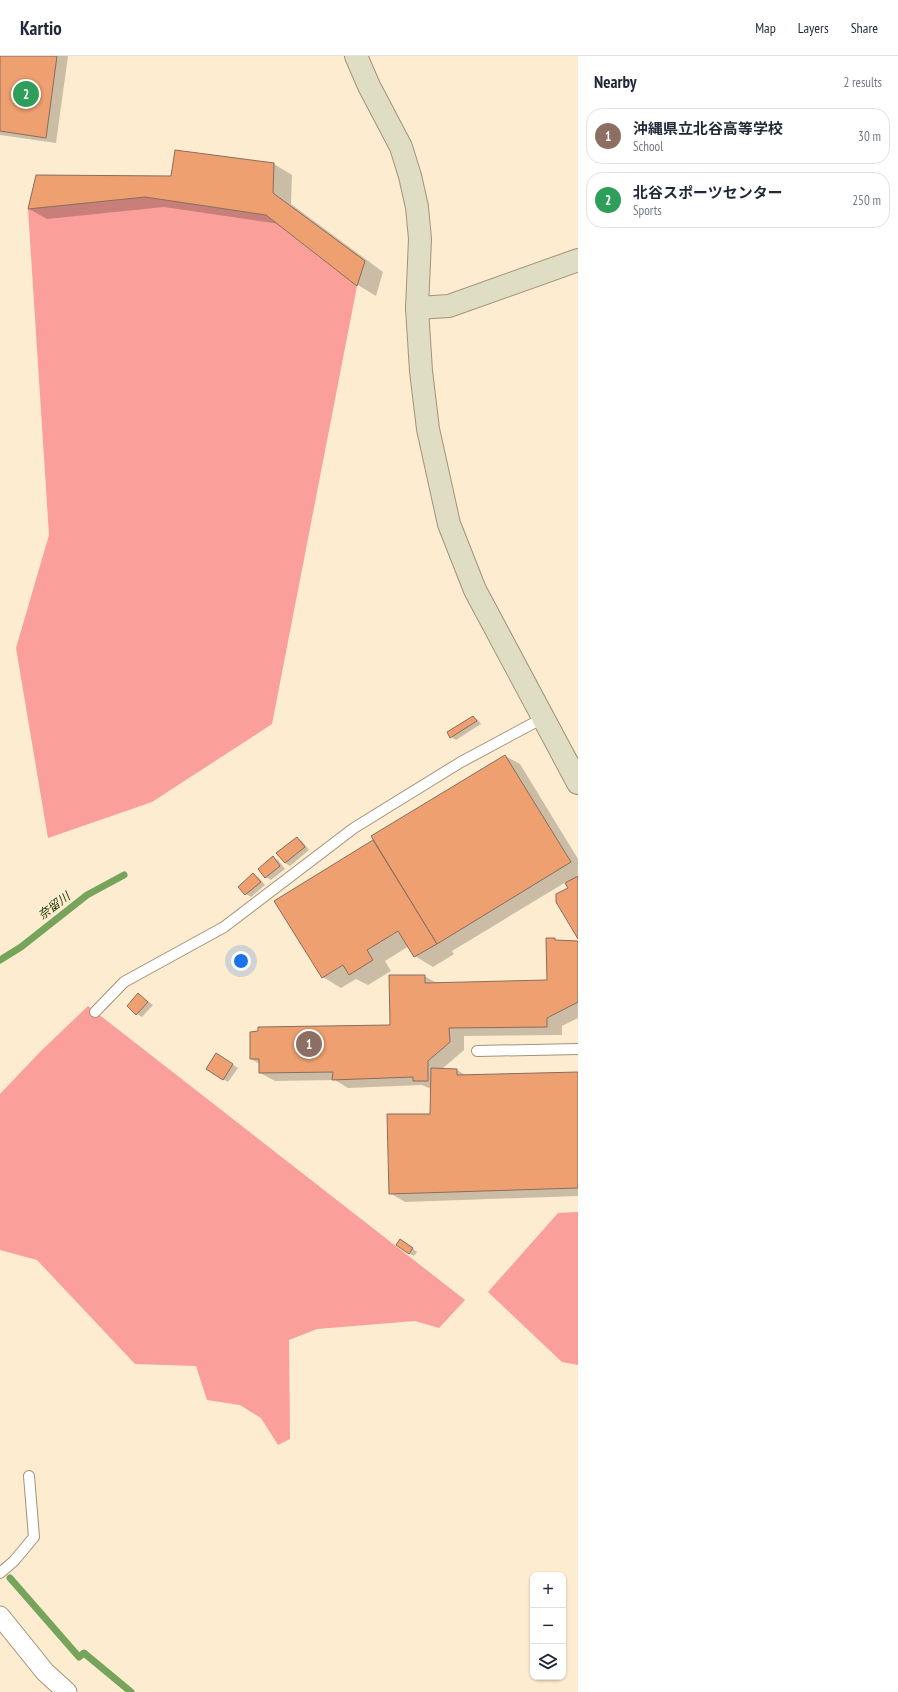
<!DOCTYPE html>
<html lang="en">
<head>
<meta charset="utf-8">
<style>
  :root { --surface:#fff; --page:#f6f6f7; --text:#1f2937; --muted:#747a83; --line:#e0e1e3; --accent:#6e39b0 }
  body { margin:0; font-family:"PT Sans Narrow","Noto Sans JP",sans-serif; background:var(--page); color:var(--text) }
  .controls { position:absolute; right:12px; bottom:12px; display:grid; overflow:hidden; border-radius:8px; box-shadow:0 1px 3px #0004 }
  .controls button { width:36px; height:36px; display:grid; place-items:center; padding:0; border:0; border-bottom:1px solid var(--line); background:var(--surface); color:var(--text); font:20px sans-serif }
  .you { position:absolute; left:241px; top:905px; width:14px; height:14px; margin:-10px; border:3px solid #fff; border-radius:50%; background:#1a73e8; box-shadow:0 0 0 6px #1a73e833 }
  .badge { display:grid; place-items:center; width:26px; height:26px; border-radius:50%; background:var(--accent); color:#fff; font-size:13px; font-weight:700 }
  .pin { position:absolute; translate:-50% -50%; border:2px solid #fff; box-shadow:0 1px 4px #0006 }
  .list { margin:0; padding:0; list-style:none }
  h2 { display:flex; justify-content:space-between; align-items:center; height:52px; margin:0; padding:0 16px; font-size:17px }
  h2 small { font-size:13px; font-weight:400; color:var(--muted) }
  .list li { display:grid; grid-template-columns:26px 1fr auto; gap:12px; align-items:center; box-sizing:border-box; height:56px; margin:0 8px 8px; padding:0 8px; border:1px solid var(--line); border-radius:16px }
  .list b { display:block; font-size:15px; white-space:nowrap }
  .list p { margin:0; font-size:13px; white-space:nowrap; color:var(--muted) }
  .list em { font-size:13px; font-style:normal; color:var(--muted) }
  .icon { flex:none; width:22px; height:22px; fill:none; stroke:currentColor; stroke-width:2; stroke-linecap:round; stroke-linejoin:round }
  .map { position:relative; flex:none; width:578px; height:1636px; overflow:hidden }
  header { display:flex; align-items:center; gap:24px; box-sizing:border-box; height:56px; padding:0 20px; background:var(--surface); border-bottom:1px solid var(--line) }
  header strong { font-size:19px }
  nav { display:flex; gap:22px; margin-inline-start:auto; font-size:14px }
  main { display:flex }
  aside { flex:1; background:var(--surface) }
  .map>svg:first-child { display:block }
  .green { fill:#fa9f99 }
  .shadow { fill:#0003 }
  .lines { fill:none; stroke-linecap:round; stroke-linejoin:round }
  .stream { stroke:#76a45b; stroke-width:7 }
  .building { fill:#efa070; stroke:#886d5e }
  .lane-casing { stroke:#a39278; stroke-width:12 }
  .street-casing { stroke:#a39278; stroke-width:21 }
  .secondary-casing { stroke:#a39278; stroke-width:24 }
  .lane { stroke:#fff; stroke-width:10 }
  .street { stroke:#fff; stroke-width:19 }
  .secondary { stroke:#dfdec4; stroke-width:22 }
  .labels { text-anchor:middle; stroke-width:3.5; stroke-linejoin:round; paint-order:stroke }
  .water-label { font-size:12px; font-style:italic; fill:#1c3904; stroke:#feecd0 }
</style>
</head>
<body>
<header>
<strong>Kartio</strong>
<nav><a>Map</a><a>Layers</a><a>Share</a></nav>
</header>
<main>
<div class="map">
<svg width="578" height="1636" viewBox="0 0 578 1636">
  <rect width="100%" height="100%" fill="#feecd0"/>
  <!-- green -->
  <g class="green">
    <polygon points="145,141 266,159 357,230 272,668 152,746 48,782 16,592 49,479 28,153"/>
    <polygon points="88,950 465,1244 439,1272 415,1265 317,1273 289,1284 290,1383 278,1389 261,1362 240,1349 207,1344 196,1310 135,1308 37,1204 0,1194 0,1038 40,996"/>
    <polygon points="578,1156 578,1309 562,1306 488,1236 558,1157"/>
  </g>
  <!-- shadow -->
  <g class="shadow">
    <polygon points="0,0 68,0 56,87 0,79"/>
    <polygon points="274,108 292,119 291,148 383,216 376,240 358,229 279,168 164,151 47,163 29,153 172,121"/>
    <polygon points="473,661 478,664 481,668 456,684 451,681"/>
    <polygon points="505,700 520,708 578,803 578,819 576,820 578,821 578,881 570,833 566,826 452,895 454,898 433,911 415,900 409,890 385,905 391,915 368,929 356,923 341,932 323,921 373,786 376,787"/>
    <polygon points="297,782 302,785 309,794 290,810 285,807"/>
    <polygon points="273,802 278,804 285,813 271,824 266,821"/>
    <polygon points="253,819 258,821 265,829 251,841 246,838"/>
    <polygon points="554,883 559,885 578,886 578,962 562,970 562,979 464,980 464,994 442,1013 457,1014 467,1020 578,1017 578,1140 405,1146 390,1137 431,1059 431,1033 422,1029 348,1032 335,1024 275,1025 260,1017 260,1008 251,1003 391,970 424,920 439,928 548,925"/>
    <polygon points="138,938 153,949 142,961 137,958"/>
    <polygon points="221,1001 238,1012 228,1026 223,1023"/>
    <polygon points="405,1187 417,1196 414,1200 409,1197"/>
  </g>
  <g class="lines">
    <!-- stream -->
    <g class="stream">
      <polyline points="0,904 21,891 87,839 124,819"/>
      <polyline points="10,1522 79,1601 84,1597 131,1636"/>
    </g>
  </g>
  <!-- building -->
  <g class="building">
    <polygon points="0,0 57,0 46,82 0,75"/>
    <polygon points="175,94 274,107 273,137 365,205 357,230 266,159 145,141 28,153 36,119 171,120"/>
    <polygon points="473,660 477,665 450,682 447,676"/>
    <polygon points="505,699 571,806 437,888 371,780"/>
    <polygon points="297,781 305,791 285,807 276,797"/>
    <polygon points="373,784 437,888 414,901 398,875 367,894 373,904 349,919 343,909 322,922 274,845"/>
    <polygon points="273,800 280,810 265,822 258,813"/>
    <polygon points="253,817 261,826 245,839 238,831"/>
    <polygon points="578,820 578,883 556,846 556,838 568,832 565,827"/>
    <polygon points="546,882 555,882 555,884 578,885 578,946 547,962 547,971 449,972 450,986 428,1005 428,1025 413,1025 413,1021 332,1024 333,1016 259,1017 259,1003 250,1003 250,976 258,975 258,971 390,969 389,919 425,919 425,927 547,924"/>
    <polygon points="138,937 148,946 136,959 127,950"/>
    <polygon points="216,997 233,1008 223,1024 206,1013"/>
    <polygon points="431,1012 457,1013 457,1019 578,1016 578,1132 389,1138 387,1058 430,1058"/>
    <polygon points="400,1183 413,1192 409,1198 396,1189"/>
  </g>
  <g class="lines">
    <defs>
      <g id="lane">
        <polyline points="95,956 124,926 224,871 354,772 461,706 543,662"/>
        <polyline points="477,995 578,993"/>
        <polyline points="0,1517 14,1505 34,1481 29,1420"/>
      </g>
      <polyline id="street" points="0,1560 45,1616 67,1636"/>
      <g id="secondary">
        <polyline points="356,0 369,30 401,91 410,120 417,151 420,183 417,252 421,315 428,373 449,468 475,534 578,727"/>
        <polyline points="417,252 449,250 578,204"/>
      </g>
    </defs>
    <!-- lane casing -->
    <use href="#lane" class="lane-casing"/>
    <!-- street casing -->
    <use href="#street" class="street-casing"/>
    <!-- secondary casing -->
    <use href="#secondary" class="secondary-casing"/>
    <!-- lane -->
    <use href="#lane" class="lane"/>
    <!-- street -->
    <use href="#street" class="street"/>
    <!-- secondary -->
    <use href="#secondary" class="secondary"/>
  </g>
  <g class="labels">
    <!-- water labels -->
    <g class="water-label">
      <text transform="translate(54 850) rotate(-37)" y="4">奈留川</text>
    </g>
  </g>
</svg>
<div class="controls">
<button>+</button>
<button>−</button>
<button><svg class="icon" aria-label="layers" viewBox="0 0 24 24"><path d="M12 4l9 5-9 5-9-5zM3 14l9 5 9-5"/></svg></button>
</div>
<div class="you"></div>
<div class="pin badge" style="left:309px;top:988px;background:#8d6e63">1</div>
<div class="pin badge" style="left:26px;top:38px;background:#2e9e5b">2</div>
</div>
<aside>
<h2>Nearby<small>2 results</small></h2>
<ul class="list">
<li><span class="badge" style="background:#8d6e63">1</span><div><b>沖縄県立北谷高等学校</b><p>School</p></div><em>30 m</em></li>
<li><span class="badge" style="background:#2e9e5b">2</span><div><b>北谷スポーツセンター</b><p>Sports</p></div><em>250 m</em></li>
</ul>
</aside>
</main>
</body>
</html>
